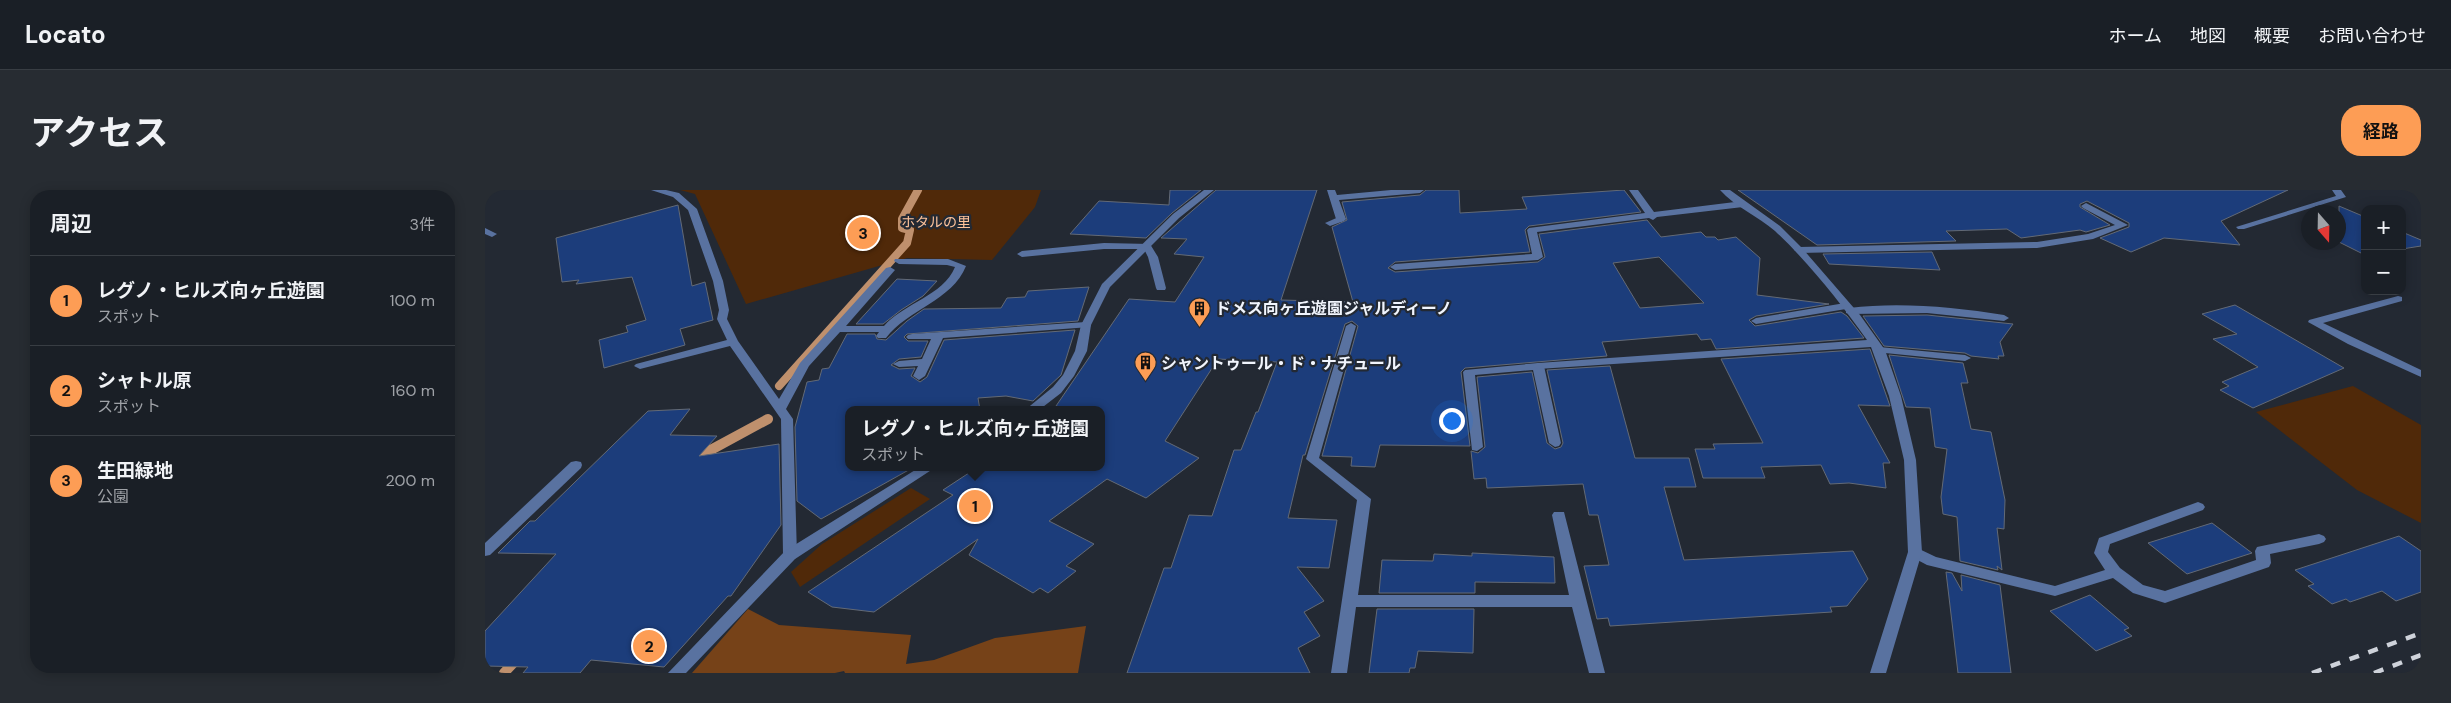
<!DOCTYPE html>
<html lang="ja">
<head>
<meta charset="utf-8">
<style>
  :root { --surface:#1a1f26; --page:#272c32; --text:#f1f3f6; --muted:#9fa2a7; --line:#383d43; --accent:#fd9d55 }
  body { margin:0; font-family:"DM Sans","Noto Sans JP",sans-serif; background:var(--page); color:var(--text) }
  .controls { position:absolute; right:15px; top:15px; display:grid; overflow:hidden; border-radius:10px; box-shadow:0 2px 12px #0003 }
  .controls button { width:45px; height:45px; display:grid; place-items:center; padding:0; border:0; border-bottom:1px solid var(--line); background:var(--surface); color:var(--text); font:25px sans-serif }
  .compass { position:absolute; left:1816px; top:15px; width:45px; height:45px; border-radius:50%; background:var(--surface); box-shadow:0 2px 12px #0003; rotate:160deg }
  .you { position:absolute; left:966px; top:230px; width:18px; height:18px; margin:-12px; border:4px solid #fff; border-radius:50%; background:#1a73e8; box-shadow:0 0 0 8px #1a73e833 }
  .badge { display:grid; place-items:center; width:32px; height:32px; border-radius:50%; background:var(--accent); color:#111; font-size:16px; font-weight:700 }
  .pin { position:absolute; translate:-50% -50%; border:2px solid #fff; box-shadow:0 1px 5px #0006 }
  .popup { position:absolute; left:360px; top:216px; width:260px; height:65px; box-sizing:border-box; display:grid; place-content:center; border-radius:10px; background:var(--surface); filter:drop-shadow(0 1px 4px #0005); font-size:16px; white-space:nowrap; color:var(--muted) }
  .popup b { font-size:19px; color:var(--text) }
  .popup::after { content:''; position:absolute; left:50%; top:100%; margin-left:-10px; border:10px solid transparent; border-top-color:var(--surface) }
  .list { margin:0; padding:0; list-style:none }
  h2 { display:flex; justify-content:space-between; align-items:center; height:65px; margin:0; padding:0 20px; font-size:21px }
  h2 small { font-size:16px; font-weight:400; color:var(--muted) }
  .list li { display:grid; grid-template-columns:32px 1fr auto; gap:15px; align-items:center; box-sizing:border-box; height:90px; padding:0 20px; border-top:1px solid var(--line) }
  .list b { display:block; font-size:19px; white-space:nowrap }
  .list p { margin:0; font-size:16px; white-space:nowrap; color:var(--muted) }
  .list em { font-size:16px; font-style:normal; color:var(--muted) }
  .map { position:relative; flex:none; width:1936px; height:483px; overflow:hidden; border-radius:20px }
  header { display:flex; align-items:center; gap:30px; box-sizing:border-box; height:70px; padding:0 25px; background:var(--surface); border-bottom:1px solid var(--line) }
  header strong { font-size:24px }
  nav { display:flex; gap:28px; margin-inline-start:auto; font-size:18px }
  .intro { display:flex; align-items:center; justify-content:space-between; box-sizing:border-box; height:120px; padding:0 30px }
  h1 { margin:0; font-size:35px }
  .button { padding:12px 22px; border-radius:20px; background:var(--accent); color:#111; font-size:18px; font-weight:700 }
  main { display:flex; gap:30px; padding:0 30px }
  aside { flex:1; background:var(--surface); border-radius:20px; box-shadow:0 2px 12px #0003 }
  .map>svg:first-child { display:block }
  .green { fill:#502909 }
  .forest { fill:#764218 }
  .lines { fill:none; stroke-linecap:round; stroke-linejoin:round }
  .stream-far1 { stroke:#bf906d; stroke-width:8 }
  .stream { stroke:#bf906d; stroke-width:10 }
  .building { fill:#1c3d7b; stroke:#636a76; fill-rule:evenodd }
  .service { fill:#5972a0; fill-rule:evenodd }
  .minor { fill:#5972a0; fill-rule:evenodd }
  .rail { stroke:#ced2da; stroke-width:4.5; stroke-dasharray:10 10; stroke-linecap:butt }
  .labels { text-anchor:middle; stroke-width:4.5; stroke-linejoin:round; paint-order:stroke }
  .far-park-label { font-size:14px; fill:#fec39b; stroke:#232933 }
  .poi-label { font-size:16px; font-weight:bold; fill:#f1f5fd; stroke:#232933; text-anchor:start }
</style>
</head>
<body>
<header>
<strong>Locato</strong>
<nav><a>ホーム</a><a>地図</a><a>概要</a><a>お問い合わせ</a></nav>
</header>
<div class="intro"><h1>アクセス</h1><a class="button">経路</a></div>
<main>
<aside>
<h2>周辺<small>3件</small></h2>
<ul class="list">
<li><span class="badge">1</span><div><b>レグノ・ヒルズ向ヶ丘遊園</b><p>スポット</p></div><em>100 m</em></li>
<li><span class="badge">2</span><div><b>シャトル原</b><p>スポット</p></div><em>160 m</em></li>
<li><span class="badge">3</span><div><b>生田緑地</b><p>公園</p></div><em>200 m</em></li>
</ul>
</aside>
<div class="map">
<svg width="1936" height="483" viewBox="0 0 1936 483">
  <rect width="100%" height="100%" fill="#232933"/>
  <!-- green -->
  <g class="green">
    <polygon points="195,0 556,0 550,17 507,70 422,68 261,114 210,4"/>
    <polygon points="1868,196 1936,235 1936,333 1872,300 1771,222"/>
    <polygon points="426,298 445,309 315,397 306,382 337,354"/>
  </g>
  <!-- forest -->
  <polygon class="forest" points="263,419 294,435 426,445 421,474 449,470 510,448 601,436 593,483 360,483 359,481 350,483 207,483"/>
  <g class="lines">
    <!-- stream-far1 -->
    <polyline class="stream-far1" points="294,196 422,53 425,40 417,38 417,29 433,0"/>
    <!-- stream -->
    <g class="stream">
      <polyline points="212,274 222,262 283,229"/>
      <polyline points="19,483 33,468"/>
    </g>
  </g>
  <!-- building -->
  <g class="building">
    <polygon points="685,0 716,0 687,23 661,48 585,44 614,11 684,15"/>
    <path d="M731,0H832L796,110L868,112L847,37L862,30L857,12L935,5L941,0H974L975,23L1042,19L1037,7L1139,0L1156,22L1044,36L1040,40L1045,62L910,72L903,78L910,82L1053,72L1060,67L1054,44L1162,30L1176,47L1216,42L1221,47H1230L1233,50L1251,47L1275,68L1272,105L1344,114L1271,126L1264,130L1270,136L1356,122L1362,126L1379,148L1231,159L1226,149L1216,150L1212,144L1117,152L1122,166L980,178L976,182L985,256L895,255L890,277L866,276L867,267L837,266L873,136L867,131L860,134L820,265H818L803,328L852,330L844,378L812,377L839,411L819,422L835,446L813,458L825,483H642L679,378H686L704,325L727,326L749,260H756L771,222H773L792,172L733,169L680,251L714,268L661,308L622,289L564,331L609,354L581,376L591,381L563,403L555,398L548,403L484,365L493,349L389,422L347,417L323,402L468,305L458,300L493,277H616V220H591L571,216L644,109L690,112L719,67L689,64L702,49L676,48ZM1174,67L1219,113L1155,118L1128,73Z"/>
    <polygon points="1253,0 1803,0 1736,31 1755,55 1679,48 1646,62 1615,48 1644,37 1644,33 1602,11 1595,14 1595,17 1625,35 1601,42 1595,40 1536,48 1522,39 1461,41 1471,51 1332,55"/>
    <polygon points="193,15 207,96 220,92 228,130 195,139 200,155 119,178 114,150 143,142 141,136 161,130 147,87 91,94 94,90 77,92 71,48"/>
    <polygon points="1854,16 1880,27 1880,65 1854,52"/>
    <polygon points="1917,42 1936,50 1936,56 1917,59"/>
    <polygon points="1447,62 1455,80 1344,74 1338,64"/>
    <polygon points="412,89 452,91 438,106 416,120 398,134 371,134"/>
    <polygon points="604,97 593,131 422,144 419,147 423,151 443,151 436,167 414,169 406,175 414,179 430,178 426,186 435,192 442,187 459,150 590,140 576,185 548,211 521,206 493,208 495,220 364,220 364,277 429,277 336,329 312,311 310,237 322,192 334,190 337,179 344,178 362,144 390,144 392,149 401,150 422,131 439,119 516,118 522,108 540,107 543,101"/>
    <polygon points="1750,115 1859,178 1768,218 1735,200 1744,196 1737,192 1773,177 1728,149 1752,144 1717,124"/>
    <polygon points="1442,125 1528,134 1515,152 1519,166 1513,166 1514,169 1486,166 1480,163 1399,156 1378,126"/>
    <polygon points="1385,159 1405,216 1373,215 1405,273 1398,273 1401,298 1364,293 1345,294 1336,275 1276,277 1280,288 1218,288 1210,259 1230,259 1228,254 1278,253 1236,169"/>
    <polygon points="1404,165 1478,173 1483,193 1476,193 1486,239 1506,242 1520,310 1519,339 1512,338 1517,380 1512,376 1513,380 1475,371 1472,327 1458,324 1456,307 1462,259 1450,257 1445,218 1421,217"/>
    <polygon points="1125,176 1150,268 1204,268 1211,297 1179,297 1199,370 1368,361 1383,389 1362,416 1345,417 1347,422 1125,436 1123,428 1112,429 1099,376 1124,375 1113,325 1104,325 1098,294 1002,298 1001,288 989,289 986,261 993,263 1000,257 992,187 1047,182 1062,253 1070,259 1076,257 1078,253 1062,180"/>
    <polygon points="205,219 185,245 232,246 214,266 294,254 296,335 246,406 243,406 179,477 106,470 95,483 38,483 43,477 0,476 0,441 71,364 13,363 45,331 50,331 163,221"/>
    <polygon points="1727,333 1767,363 1702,384 1663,353"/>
    <polygon points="1914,346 1936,361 1936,402 1911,411 1897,401 1865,412 1861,409 1847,414 1823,396 1829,394 1810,380"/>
    <polygon points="987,363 1069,367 1070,393 990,392 990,403 894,403 897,370 948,371 949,364 987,366"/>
    <polygon points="1461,382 1467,383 1477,401 1476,385 1515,395 1526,483 1473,483"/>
    <polygon points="1605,405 1644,438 1639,440 1647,446 1611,461 1565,421"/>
    <polygon points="892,419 989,419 988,463 933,461 930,478 925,478 924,483 884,483"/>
  </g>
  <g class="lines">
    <!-- service -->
    <g class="service">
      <path d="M166,0H181L194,3L212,19L238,91L244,120L242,129L253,151L294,209L315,173L401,78L405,77L410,80L361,136H399C419,113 458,106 470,77L462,75L414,74L409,71L410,69H463L481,76C467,111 423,119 401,148H393L391,146L394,142H355L324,176L301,219L308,229L312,365L310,369H300L298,365L296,229L245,156L155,179L149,176L151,174L242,150L232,129L234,120L228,91L203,20L188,7Z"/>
      <polygon points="1144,0 1153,0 1169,22 1258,11 1263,14 1258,17 1172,27 1168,30 1164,28 1052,42 1058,67 1053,70 910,80 905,77 910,74 1047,64 1042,40 1044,38 1160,23"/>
      <polygon points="1847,0 1856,0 1861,7 1759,39 1753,39 1751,37 1851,6"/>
      <polygon points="1601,13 1643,35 1608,49 1552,58 1314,63 1309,60 1314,57 1552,52 1603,44 1630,35 1598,18 1596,16"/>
      <polygon points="856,26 861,29 859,31 845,36 840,33"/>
      <polygon points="0,38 12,44 7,47 0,44"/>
      <polygon points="619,53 665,54 673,67 681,98 680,100 672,100 671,98 663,67 659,59 619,59 537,67 532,64 537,61"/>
      <polygon points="1913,106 1917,107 1917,111 1838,133 1936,180 1936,187 1863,154 1823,132 1824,130"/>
      <path d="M1360,113L1364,114V118C1415,112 1468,117 1519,125L1524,128L1519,131L1442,123L1365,124L1361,123V119L1271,134L1266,131L1271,128Z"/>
      <polygon points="601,132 606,135 605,137 458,148 440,186 434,190 428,186 433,176 414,177 408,174 414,171 437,169 446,149 423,149 421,147 423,145 427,144"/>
      <polygon points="1394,157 1480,165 1486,168 1480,171 1390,162 1388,160"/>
      <polygon points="1053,173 1059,176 1076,253 1074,256 1070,257 1064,253 1048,180 990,185 998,257 992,261 987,260 978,182 980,180"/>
      <polygon points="91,271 96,272 97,275 96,278 5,365 0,366 0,353 86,272"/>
      <polygon points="1713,312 1718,314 1720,317 1718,320 1625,354 1623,362 1635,378 1658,395 1680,401 1771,370 1770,361 1772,357 1834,344 1839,346 1841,349 1839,352 1834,354 1785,364 1786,373 1784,377 1680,413 1648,403 1628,388 1570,406 1442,375 1425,366 1423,362 1425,358 1430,357 1451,367 1570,396 1620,380 1609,363 1614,348"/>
    </g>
    <!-- minor -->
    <g class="minor">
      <polygon points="719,0 729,0 694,28 625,97 606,135 602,161 589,186 576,203 554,220 540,220 568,197 578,185 590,161 596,135 617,94 688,24"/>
      <polygon points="842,0 850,0 852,5 906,0 939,0 935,3 854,10 861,29 856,32 851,29"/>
      <path d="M1235,0H1245L1295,36L1317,58L1375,125L1400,160L1416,206L1431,270L1437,362L1401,483H1385L1423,362L1419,270L1404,206L1386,157L1053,179L1047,176L1053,173L1382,150C1355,112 1324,73 1290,41C1273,26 1250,17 1235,0Z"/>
      <polygon points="866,133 871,136 834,268 886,309 873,405 1084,405 1067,325 1069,322 1079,322 1120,483 1104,483 1087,417 871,417 862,483 846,483 872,310 821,269 861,136"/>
      <polygon points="435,277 451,277 310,369 201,483 183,483 300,361"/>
    </g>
    <!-- rail -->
    <g class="rail">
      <polyline points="1827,483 1936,443"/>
      <polyline points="1889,483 1936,465"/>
    </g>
  </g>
  <!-- icons -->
  <defs>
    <symbol id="building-pin" viewBox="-11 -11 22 30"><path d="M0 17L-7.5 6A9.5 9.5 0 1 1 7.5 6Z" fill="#fd9d55" stroke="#232933"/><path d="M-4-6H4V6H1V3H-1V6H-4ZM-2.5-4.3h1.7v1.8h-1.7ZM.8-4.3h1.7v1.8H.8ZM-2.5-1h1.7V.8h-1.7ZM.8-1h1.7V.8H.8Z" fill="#111"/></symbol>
  </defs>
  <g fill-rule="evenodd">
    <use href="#building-pin" x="702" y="106" width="25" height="34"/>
    <use href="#building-pin" x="648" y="160" width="25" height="34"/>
  </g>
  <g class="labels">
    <!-- far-park labels -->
    <g class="far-park-label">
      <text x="451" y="37">ホタルの里</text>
    </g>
    <!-- poi labels -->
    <g class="poi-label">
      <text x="730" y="124">ドメス向ヶ丘遊園ジャルディーノ</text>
      <text x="676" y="179">シャントゥール・ド・ナチュール</text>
    </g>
  </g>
</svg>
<div class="controls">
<button>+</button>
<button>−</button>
</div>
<svg class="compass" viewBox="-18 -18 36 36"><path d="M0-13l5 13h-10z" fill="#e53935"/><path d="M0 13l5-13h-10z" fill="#9fa2a7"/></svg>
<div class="you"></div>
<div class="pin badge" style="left:490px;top:316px">1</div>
<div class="popup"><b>レグノ・ヒルズ向ヶ丘遊園</b>スポット</div>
<div class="pin badge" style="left:164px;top:456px">2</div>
<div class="pin badge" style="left:378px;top:43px">3</div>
</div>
</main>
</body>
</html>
